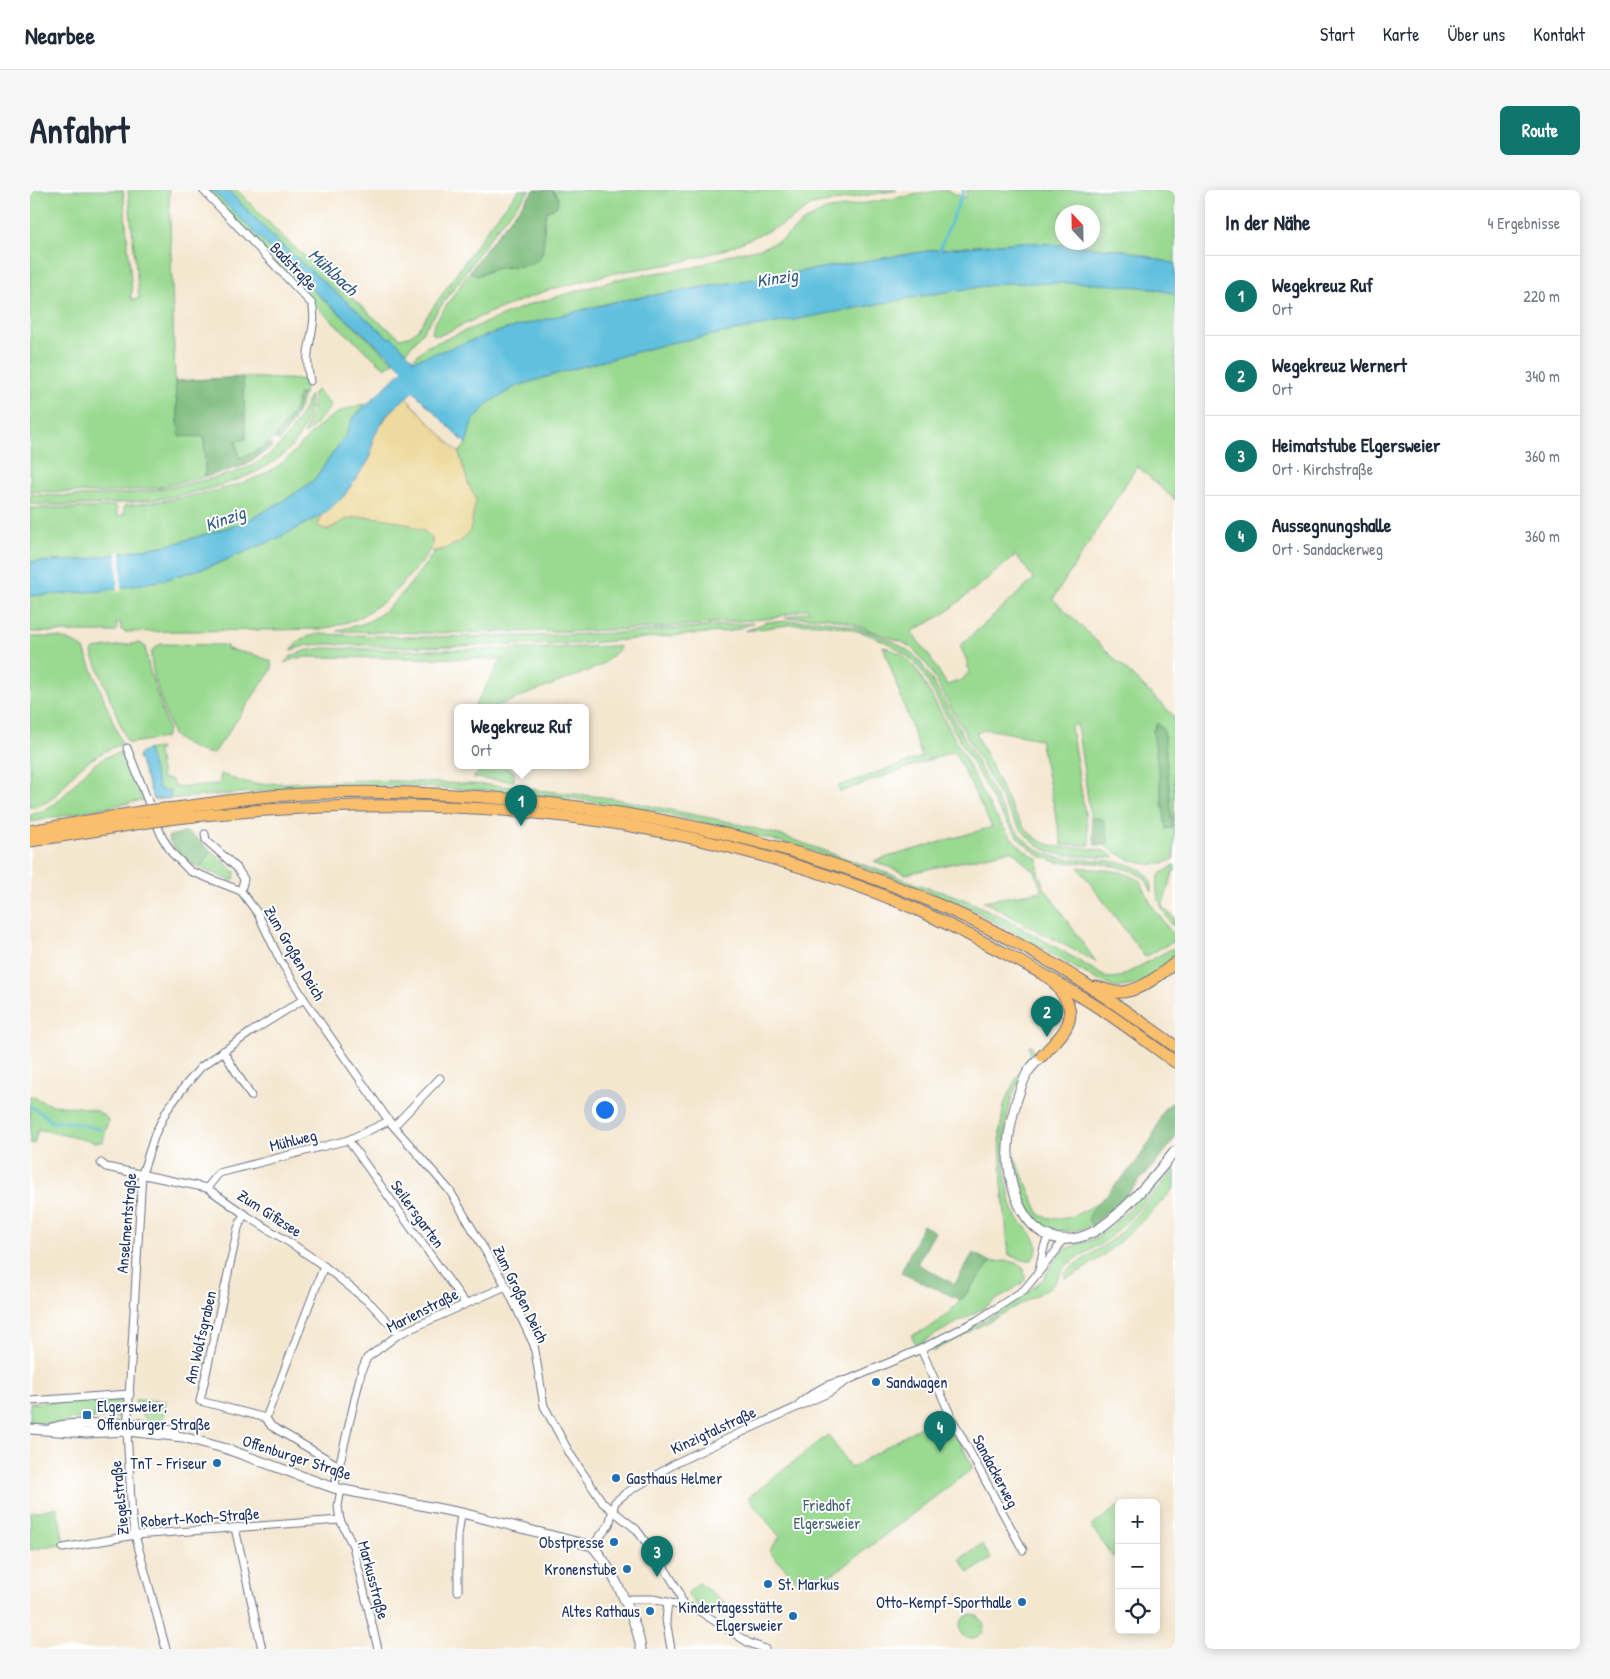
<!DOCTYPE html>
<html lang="de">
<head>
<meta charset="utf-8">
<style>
  :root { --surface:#fff; --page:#f6f6f7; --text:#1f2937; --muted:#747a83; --line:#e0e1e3; --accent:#0f766e }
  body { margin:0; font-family:"Patrick Hand",sans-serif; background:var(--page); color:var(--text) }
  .controls { position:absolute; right:15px; bottom:15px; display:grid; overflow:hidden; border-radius:8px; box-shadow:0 2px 12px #0003 }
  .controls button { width:45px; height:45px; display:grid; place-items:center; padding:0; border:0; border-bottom:1px solid var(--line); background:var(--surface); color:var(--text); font:25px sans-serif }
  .compass { position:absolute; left:1025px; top:15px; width:45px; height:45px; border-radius:50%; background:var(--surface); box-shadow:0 2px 12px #0003; rotate:338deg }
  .you { position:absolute; left:574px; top:919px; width:18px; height:18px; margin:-12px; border:4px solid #fff; border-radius:50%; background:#1a73e8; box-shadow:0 0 0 8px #1a73e833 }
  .badge { display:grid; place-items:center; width:32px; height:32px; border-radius:50%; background:var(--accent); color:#fff; font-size:16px; font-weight:700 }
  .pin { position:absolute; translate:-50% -41px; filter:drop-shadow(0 1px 2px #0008) }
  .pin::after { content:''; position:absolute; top:26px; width:18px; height:15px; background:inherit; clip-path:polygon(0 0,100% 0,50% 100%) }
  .popup { position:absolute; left:424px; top:514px; width:135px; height:65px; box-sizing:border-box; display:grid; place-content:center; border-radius:8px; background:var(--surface); filter:drop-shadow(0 1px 4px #0005); font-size:16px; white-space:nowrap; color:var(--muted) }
  .popup b { font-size:19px; color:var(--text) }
  .popup::after { content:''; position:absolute; left:50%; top:100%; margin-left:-10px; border:10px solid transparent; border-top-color:var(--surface) }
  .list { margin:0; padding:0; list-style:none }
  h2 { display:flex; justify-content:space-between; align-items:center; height:65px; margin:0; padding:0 20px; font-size:21px }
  h2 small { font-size:16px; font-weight:400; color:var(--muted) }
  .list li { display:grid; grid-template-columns:32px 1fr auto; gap:15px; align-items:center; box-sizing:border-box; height:80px; padding:0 20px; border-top:1px solid var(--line) }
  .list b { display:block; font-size:19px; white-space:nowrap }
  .list p { margin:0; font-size:16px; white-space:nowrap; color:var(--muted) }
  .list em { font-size:16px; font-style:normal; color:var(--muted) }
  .icon { flex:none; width:28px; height:28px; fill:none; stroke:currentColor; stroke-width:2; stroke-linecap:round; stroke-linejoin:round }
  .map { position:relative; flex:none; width:1145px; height:1459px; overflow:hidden; border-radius:8px }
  header { display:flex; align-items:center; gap:30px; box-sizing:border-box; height:70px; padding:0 25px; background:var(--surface); border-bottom:1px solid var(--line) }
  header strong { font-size:24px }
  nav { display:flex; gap:28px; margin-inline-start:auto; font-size:18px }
  .intro { display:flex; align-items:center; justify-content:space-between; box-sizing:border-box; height:120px; padding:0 30px }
  h1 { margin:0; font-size:35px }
  .button { padding:12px 22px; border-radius:8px; background:var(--accent); color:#fff; font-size:18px; font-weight:700 }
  main { display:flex; gap:30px; padding:0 30px }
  aside { flex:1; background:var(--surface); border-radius:8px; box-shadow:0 2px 12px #0003 }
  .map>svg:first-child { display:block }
  .green { fill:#99d990; stroke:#5a8477; fill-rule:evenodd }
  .forest { fill:#7ab97a; stroke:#4a746c }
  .sand { fill:#eeda9e; stroke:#84847e }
  .water { fill:#60c0de; stroke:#3e789e }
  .pier { fill:#f4e7d0 }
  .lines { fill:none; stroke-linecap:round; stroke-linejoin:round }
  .stream { stroke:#60c0de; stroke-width:2.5 }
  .minor-casing { stroke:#676f86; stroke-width:9 }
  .tertiary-casing { stroke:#676f86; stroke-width:11 }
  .trunk-casing { stroke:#676f86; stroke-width:13 }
  .minor { stroke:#fff; stroke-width:7 }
  .tertiary { stroke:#fff; stroke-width:9 }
  .trunk { stroke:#f9bf6c; stroke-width:11 }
  .trunk-bridge-casing { stroke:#676f86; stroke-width:13; stroke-linecap:butt }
  .trunk-bridge { stroke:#f9bf6c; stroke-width:11 }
  .poi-dot { fill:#1f6fb2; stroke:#fff; stroke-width:2 }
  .labels { text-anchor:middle; stroke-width:4; stroke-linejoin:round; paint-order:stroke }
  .street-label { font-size:16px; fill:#1b2f5e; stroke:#fff }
  .poi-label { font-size:16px; fill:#1b2f5e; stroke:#fff; text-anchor:end }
  .park-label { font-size:16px; fill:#41626d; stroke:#fff }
  .water-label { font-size:18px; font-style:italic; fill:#305a84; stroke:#fff }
</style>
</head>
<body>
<header>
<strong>Nearbee</strong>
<nav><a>Start</a><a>Karte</a><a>Über uns</a><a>Kontakt</a></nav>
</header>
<div class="intro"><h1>Anfahrt</h1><a class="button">Route</a></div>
<main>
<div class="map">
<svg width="1145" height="1459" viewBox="0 0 1145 1459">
  <rect width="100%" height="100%" fill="#fff"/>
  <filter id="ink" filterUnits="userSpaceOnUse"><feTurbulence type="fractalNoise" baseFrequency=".02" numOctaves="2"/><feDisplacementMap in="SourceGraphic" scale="10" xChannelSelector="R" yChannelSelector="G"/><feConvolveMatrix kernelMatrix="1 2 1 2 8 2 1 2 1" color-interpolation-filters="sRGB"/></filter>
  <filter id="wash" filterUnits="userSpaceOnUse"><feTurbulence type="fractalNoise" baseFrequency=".0096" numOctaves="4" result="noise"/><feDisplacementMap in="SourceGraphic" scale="20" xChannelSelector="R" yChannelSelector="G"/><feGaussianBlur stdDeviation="1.12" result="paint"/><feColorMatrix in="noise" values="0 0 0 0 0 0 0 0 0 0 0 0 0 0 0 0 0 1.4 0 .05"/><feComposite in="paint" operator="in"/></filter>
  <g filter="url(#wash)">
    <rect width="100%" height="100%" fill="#f4e7d0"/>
    <!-- green -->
    <g class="green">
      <polygon points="0,0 93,0 102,102 100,107 105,110 109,108 98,0 139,0 145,191 149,246 174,246 175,287 130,297 72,303 0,301"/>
      <polygon points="176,0 182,0 276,94 364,172 355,178 292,122"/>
      <polygon points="198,0 207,0 254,48 349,132 371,148 381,145 388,139 461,34 489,0 500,0 467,38 388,148 376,162 362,147 359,148 249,53"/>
      <polygon points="522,0 867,0 782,15 752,35 696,59 652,72 579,84 516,101 456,124 411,145 405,145 402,143 404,134 440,81 447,86 467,78 484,77 513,61 515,27 517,21 527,16 526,4"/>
      <path d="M913,0C922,0 926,7 936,7L937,0H1145V74L1094,60L992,52L903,60L588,111L473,140L382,172L387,165L396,157L501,114L593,88L665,77L706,63L732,58L753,49L773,32L795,20ZM1032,22H1062V52H1032Z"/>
      <path d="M975,93C1031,93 1090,89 1145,104V310L1107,276L1023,409L1145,527L1144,669C1118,681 1097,670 1074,655L1079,652L1068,628L1061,629L1047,534L1041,537L1060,655H1032L1010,549L957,539L946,543C950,554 957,566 962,577C973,600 985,633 1006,648C1028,666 1071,650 1085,668C1028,663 1011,674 977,619L898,476L882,458L872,452L817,432L795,427L755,428L779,421L778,418L744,428L625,438L553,441L394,443L307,441C316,437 328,436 337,432C365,419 387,385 405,361L415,359L446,309L439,296L429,263L436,254L442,232L458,213L487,196L539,180L640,153L896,105ZM986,365L1004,389L930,456L937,471L939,482L932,490L917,495L898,464L881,442L914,424Z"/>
      <path d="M213,187L276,190L274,205L269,204C267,209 267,214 265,219C255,243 233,261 209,268L206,250L216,249Z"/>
      <polygon points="287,200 300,214 300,218 275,245 274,244 283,217 283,203"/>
      <path d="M280,205C281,216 278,227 273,238C270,245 267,252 261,257C213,310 68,319 0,314V304C57,309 114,304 170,291C187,287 205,284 221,276C251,262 268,234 280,205Z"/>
      <path d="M333,214L335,215L323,228L315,246L283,291L255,310L213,333L143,354L53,370L0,372V318H59L85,316L87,318V326L94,325V316C138,310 207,302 245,278C265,265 278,243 298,229C309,221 320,218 333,214Z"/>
      <path d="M292,325L289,336L297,340C305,336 314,329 322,328C342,324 388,332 402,347V356L390,375L355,411L327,429L295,439L94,442L91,439V433H86L87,439L85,442H0V406L134,390L184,375L246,349Z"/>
      <path d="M787,430C819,433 867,447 889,470C913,506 933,545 953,583C967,608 980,641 1005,658C1015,665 1028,668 1040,669C1064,671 1125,666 1122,702L1115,688L1102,681L1085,676L1066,673L1027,672L1010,666L991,651L969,621L891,480C866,447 808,431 769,434C751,435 733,439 715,441L737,432Z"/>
      <polygon points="723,433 702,441 545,454 371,457 299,454 278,455 261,460 271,449 288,444 386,447 502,446 587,443"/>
      <path d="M0,447C22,447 35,445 54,459L92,554C78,559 63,567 51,577C31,594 29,612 0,618Z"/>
      <polygon points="108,453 112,454 115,457 119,478 138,539 135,548 100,553 97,551 62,463 64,459"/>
      <path d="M131,454L192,455L197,456V459L225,465L241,471L242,479L184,563C175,566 149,552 143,545C138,530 117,475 122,461C124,457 128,456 131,454Z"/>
      <polygon points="584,456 590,457 588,461 573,474 561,480 464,517 444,517 472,469 277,467 267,468 254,473 260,467 274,461 293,458 377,460 495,459"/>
      <path d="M853,456L873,465L887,480C903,508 918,536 933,564C951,599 972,651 1008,669V682L1015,699L1066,772L953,711L1012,701L1004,679H1000L982,660L876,684L844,671L962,637L924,561L810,602L808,596L892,567Z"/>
      <path d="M130,558L128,562L132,589H141L145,597L189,594L191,584L209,591L227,594L341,590L461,595L581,608L700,632L753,646L904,700C926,704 947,715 967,725C1005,744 1041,766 1077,788L1090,787L1141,759H1145V769L1110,794L1085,798L1060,786L940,718L919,709L902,704L848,683L773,658L722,644L625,621L540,608L485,602L372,596L260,599L124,610L108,566C113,559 121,559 130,558Z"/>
      <path d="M89,563L95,565L98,569L114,610L0,632V625C42,616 47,572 89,563Z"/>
      <polygon points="455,575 473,575 484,582 484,591 443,588"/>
      <polygon points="181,661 205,682 204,690 200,690 170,678"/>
      <path d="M1145,675V681L1143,682L1132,717L1145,728L1143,736C1133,721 1121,703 1130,684Z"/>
      <polygon points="1048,677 1091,682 1108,689 1112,694 1121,714 1143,745 1142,752 1115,767"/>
      <path d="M1001,854L1004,862C998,877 988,891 982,907C973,934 972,975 979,1003C980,1010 982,1019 986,1025C993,1039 1019,1052 1001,1070H993L979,1065L972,993L970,940L974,915L980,900L997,871L1000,865L999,856Z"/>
      <path d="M0,905C7,909 15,913 22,915C40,918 67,914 78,930L73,952H64L8,939L4,954L0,953Z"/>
      <path d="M984,966L1010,1025C1036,1035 1050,1023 1073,1010L1063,1019L1059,1032L1062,1035C1010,1058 985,1012 984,966Z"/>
      <path d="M1145,967V972C1126,998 1105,1026 1080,1047C1067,1058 1051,1064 1038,1074C1030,1081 1028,1091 1020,1098L902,1162L907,1156L964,1125L996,1104L1014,1088L1029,1064L1035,1059L1065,1048L1079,1039L1126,991Z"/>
      <path d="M1145,979V997C1125,1020 1063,1081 1035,1088V1084L1038,1080L1086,1047L1104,1028Z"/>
      <path d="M978,1071L987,1073L994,1079L995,1089L991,1094L952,1119L886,1155L881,1145C916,1136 938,1101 958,1074L961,1072Z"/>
      <polygon points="65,1210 64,1229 43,1229 32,1233 0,1234 0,1213"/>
      <polygon points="92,1210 95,1213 94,1225 92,1227 65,1228 66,1211"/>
      <path d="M105,1210L136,1211L132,1235C117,1232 109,1226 105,1210Z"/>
      <polygon points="915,1222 943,1278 810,1379 787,1393 767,1391 739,1361 750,1347 718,1308 798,1245 821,1278"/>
      <polygon points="1089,1316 1089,1363 1083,1367 1061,1336"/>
      <polygon points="27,1317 34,1353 0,1360 0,1323"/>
      <polygon points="952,1354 961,1369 939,1383 930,1369"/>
      <polygon points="669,1393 698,1415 698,1420 680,1423 666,1415 657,1404"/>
      <circle cx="942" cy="1437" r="12"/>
    </g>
    <!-- forest -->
    <g class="forest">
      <path d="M504,0H522L528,8L527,16L517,21C512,34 515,47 513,60C510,79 484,76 469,78C462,79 454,83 447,86L440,81L467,45Z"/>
      <polygon points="213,187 216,249 206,251 209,268 219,265 240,253 243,256 216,275 175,287 174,247 149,246 145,191"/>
      <path d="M269,204L274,205C268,222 261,236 249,251L244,248L265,220Z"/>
      <polygon points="1127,533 1134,541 1143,638 1136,639 1123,541"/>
      <polygon points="1068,628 1074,630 1079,652 1074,655 1065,655 1061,629"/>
      <path d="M156,642L164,646L181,661L170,678C154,673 145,662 138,648L139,646Z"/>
      <polygon points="1145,910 1145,948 1130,968 1090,1012 1062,1035 1059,1032 1059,1027 1063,1019 1105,974 1122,948 1134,919"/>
      <polygon points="893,1035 905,1042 887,1074 925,1094 943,1063 961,1072 931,1110 871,1083"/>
    </g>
    <!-- sand -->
    <path class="sand" d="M375,207L429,263L439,296L446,309L440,341L431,351L415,359L405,361L399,360L402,356V348C388,332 342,324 322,328C314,329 305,336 297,340L288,336L292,325L313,307L339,270L344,246L357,226Z"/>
    <!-- water -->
    <g class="water">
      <polygon points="182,0 198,0 249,53 359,148 362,147 383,169 382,171 473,140 588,111 903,60 992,52 1094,60 1145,74 1145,104 1122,98 1056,93 975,93 896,105 640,153 539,180 487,196 458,213 442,232 436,254 383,201 356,226 344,246 339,270 313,307 292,325 246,349 184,375 134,390 73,401 0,406 0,372 53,370 143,354 213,333 255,310 283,291 315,246 323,228 373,180 357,164 276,94"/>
      <polygon points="118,559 129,599 141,601 140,608 124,609 108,566 111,562"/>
    </g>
    <!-- pier -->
    <polygon class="pier" points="87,361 91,361 91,399 92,401 85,402 87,400"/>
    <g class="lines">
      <!-- stream -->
      <g class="stream">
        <polyline points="909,61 934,0"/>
        <path d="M0,916L13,924L22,932C39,930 55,935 71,940"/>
      </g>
    </g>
  </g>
  <g filter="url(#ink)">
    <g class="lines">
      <defs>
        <g id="minor">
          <path d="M173,0L282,114C287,130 280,146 278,163C277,173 278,182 280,191"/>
          <polyline points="97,558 132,647 142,663 160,681 211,701 228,724 250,770 274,809 359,931 420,1001 476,1096 504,1155 514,1216 540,1264 573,1313 606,1339 632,1374 648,1400 653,1415"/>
          <polyline points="175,644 176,650 206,677 214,689 211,701"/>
          <polyline points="193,861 221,906"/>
          <polyline points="364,936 410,888"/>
          <polyline points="318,950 435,1113"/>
          <polyline points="71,973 76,977 177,998 214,1024 265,1056 294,1076 341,1114 369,1144"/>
          <polyline points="177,998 189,983 318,950 359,931"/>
          <polyline points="214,1024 208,1038 170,1211 236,1228 241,1236 309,1276"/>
          <polyline points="1009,1080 1014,1057 1018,1047"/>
          <polyline points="891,1159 923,1231 993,1360"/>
          <polyline points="0,1211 100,1204"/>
          <path d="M770,1213C785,1201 799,1192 818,1190"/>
          <polyline points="236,1228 294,1076"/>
          <polyline points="304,1298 332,1179 337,1168 369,1144 476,1096"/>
          <polyline points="311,1299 308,1316 310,1330 323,1356 348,1459"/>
          <polyline points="205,1338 232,1459"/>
          <polyline points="562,1356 579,1335 585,1312 596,1303 646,1273 675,1259 798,1203 818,1190 891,1159 948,1130 994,1100 1026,1061 1032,1050"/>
          <polyline points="33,1358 105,1345 310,1330"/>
          <polyline points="428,1401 428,1346 431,1324"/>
          <polyline points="594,1411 601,1409 623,1409 666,1419 719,1453 735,1459"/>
          <polyline points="638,1412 636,1430 641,1459"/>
          <polyline points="136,1459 105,1345 102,1328 97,1241 112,984 125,944 137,920 154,897 171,877 221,842 274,809"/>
        </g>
        <g id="tertiary">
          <path d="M1012,866C1007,871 1001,877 997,883C988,902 982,925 979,945C972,994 998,1072 1061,1043C1087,1031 1127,984 1145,961"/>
          <path d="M22,1238C35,1234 47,1234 61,1234C89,1233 118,1231 145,1243"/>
          <path d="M0,1239L56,1243L97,1241L153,1247L197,1259L304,1298L436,1324L562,1356C581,1375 607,1432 611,1459"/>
        </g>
        <g id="trunk">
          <path d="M135,619C171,615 206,609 241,606C327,599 413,602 498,611C642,626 784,658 916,718C964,740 1013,766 1057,795C1087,815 1116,835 1145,856"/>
          <path d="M138,629C339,606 531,610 726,664C781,679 836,697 888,720C954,751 1019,785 1080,825C1102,840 1123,856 1145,872"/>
          <polyline points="0,641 116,621"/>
          <polyline points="0,651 118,632"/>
          <path d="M1066,797C1072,798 1079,801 1085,802C1108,804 1128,786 1145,773"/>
          <path d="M1012,866C1036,840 1054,827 1025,794"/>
        </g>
      </defs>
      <!-- minor casing -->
      <use href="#minor" class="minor-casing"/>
      <!-- tertiary casing -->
      <use href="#tertiary" class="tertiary-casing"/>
      <!-- trunk casing -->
      <use href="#trunk" class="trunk-casing"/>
      <!-- minor -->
      <use href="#minor" class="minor"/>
      <!-- tertiary -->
      <use href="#tertiary" class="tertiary"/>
      <!-- trunk -->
      <use href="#trunk" class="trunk"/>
      <defs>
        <g id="trunk-bridge">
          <polyline points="116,621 135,619"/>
          <polyline points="118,632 138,629"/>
        </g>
      </defs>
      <!-- trunk-bridge casing -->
      <use href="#trunk-bridge" class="trunk-bridge-casing"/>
      <!-- trunk-bridge -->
      <use href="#trunk-bridge" class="trunk-bridge"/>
    </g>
  </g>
  <!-- markers -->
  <g class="poi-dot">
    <circle cx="846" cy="1192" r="5"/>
    <rect x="52" y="1220" width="10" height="10" rx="2.5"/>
    <circle cx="187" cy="1273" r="5"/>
    <circle cx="586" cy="1288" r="5"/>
    <circle cx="584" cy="1352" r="5"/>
    <circle cx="597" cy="1379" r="5"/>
    <circle cx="738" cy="1394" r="5"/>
    <circle cx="992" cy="1412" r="5"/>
    <circle cx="620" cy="1421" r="5"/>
    <circle cx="763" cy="1426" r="5"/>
  </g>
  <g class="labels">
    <!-- street labels -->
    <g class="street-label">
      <text transform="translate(264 76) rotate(46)" y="6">Badstraße</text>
      <text transform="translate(265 763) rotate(60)" y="6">Zum Großen Deich</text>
      <text transform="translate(263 950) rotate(-14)" y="6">Mühlweg</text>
      <text transform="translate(240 1023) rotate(33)" y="6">Zum Gifizsee</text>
      <text transform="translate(388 1024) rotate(54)" y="6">Seilersgarten</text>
      <text transform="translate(96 1033) rotate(-85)" y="6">Anselmentstraße</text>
      <text transform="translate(491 1104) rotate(64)" y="6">Zum Großen Deich</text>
      <text transform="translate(392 1120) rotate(-27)" y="6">Marienstraße</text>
      <text transform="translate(170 1147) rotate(-77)" y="6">Am Wolfsgraben</text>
      <text transform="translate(683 1240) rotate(-25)" y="6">Kinzigtalstraße</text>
      <text transform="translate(267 1267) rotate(18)" y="6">Offenburger Straße</text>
      <text transform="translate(966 1281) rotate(62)" y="6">Sandackerweg</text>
      <text transform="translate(89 1308) rotate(-96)" y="6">Ziegelstraße</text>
      <text transform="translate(170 1327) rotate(-4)" y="6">Robert-Koch-Straße</text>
      <text transform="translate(344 1390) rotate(75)" y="6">Markusstraße</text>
    </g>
    <!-- poi labels -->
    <g class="poi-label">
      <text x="856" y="1198" text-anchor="start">Sandwagen</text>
      <text x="67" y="1222" text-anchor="start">Elgersweier,<tspan x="67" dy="18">Offenburger Straße</tspan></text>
      <text x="177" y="1279">TnT - Friseur</text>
      <text x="596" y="1294" text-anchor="start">Gasthaus Helmer</text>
      <text x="574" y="1358">Obstpresse</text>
      <text x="587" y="1385">Kronenstube</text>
      <text x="748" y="1400" text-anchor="start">St. Markus</text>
      <text x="982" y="1418">Otto-Kempf-Sporthalle</text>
      <text x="753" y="1423">Kindertagesstätte<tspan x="753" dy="18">Elgersweier</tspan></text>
      <text x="610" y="1427">Altes Rathaus</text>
    </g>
    <!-- park labels -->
    <g class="park-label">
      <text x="797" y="1321">Friedhof<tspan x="797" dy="18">Elgersweier</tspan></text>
    </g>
    <!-- water labels -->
    <g class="water-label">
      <text transform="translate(303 82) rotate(43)" y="6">Mühlbach</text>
      <text transform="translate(747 88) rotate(-9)" y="6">Kinzig</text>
      <text transform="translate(195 329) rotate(-20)" y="6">Kinzig</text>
    </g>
  </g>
</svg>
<div class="controls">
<button>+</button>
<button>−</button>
<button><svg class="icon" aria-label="locate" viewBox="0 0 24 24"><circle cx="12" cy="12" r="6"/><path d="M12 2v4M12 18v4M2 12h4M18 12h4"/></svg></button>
</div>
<svg class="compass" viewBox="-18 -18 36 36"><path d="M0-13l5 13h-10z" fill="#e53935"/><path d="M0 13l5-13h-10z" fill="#747a83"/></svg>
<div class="you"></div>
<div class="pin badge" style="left:491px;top:636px">1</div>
<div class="popup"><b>Wegekreuz Ruf</b>Ort</div>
<div class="pin badge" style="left:1017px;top:847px">2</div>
<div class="pin badge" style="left:627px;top:1387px">3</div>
<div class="pin badge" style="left:910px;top:1262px">4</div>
</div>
<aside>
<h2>In der Nähe<small>4 Ergebnisse</small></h2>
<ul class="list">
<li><span class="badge">1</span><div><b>Wegekreuz Ruf</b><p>Ort</p></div><em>220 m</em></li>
<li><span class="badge">2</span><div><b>Wegekreuz Wernert</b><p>Ort</p></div><em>340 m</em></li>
<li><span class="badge">3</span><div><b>Heimatstube Elgersweier</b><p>Ort · Kirchstraße</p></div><em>360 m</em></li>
<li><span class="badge">4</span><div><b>Aussegnungshalle</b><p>Ort · Sandackerweg</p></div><em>360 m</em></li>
</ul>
</aside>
</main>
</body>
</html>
